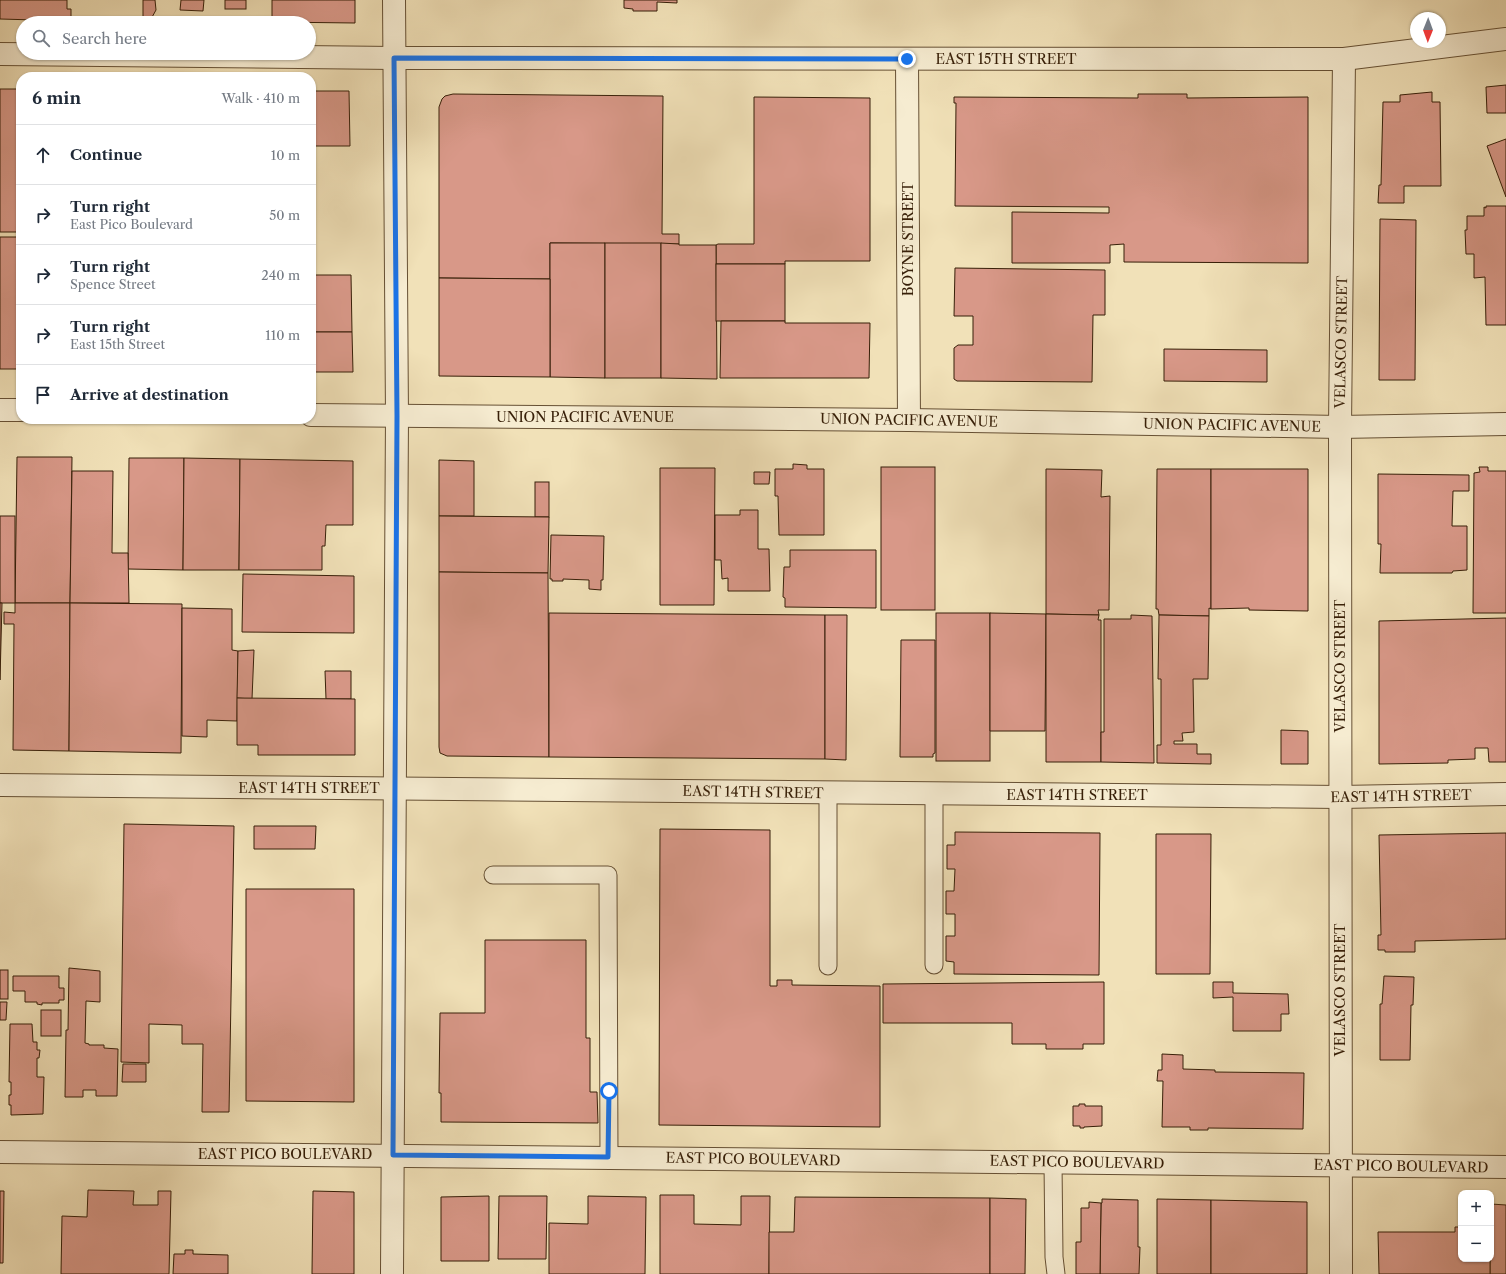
<!DOCTYPE html>
<html lang="en">
<head>
<meta charset="utf-8">
<style>
  :root { --surface:#fff; --page:#f2f2f3; --text:#1f2937; --muted:#747a83; --line:#e0e1e3 }
  body { margin:0; font-family:"Libre Caslon Text",serif; background:var(--page); color:var(--text) }
  .controls { position:absolute; right:12px; bottom:12px; display:grid; overflow:hidden; border-radius:8px; box-shadow:0 1px 3px #0004 }
  .controls button { width:36px; height:36px; display:grid; place-items:center; padding:0; border:0; border-bottom:1px solid var(--line); background:var(--surface); color:var(--text); font:20px sans-serif }
  .compass { position:absolute; left:1410px; top:12px; width:36px; height:36px; border-radius:50%; background:var(--surface); box-shadow:0 1px 3px #0004; rotate:181deg }
  .stop { position:absolute; width:12px; height:12px; margin:-9px; border:3px solid #1a73e8; border-radius:50%; background:#fff }
  .stop.end { background:#1a73e8; border-color:#fff; box-shadow:0 1px 4px #0008 }
  .list { margin:0; padding:0; list-style:none }
  h2 { display:flex; justify-content:space-between; align-items:center; height:52px; margin:0; padding:0 16px; font-size:17px }
  h2 small { font-size:13px; font-weight:400; color:var(--muted) }
  .list li { display:grid; grid-template-columns:26px 1fr auto; gap:12px; align-items:center; box-sizing:border-box; height:60px; padding:0 16px; border-top:1px solid var(--line) }
  .list b { display:block; font-size:15px; white-space:nowrap }
  .list p { margin:0; font-size:13px; white-space:nowrap; color:var(--muted) }
  .list em { font-size:13px; font-style:normal; color:var(--muted) }
  .icon { flex:none; width:22px; height:22px; fill:none; stroke:currentColor; stroke-width:2; stroke-linecap:round; stroke-linejoin:round }
  .map { position:relative; flex:none; width:1506px; height:1274px; overflow:hidden }
  .search { position:absolute; background:var(--surface); box-shadow:0 1px 3px #0004; left:16px; top:16px; width:300px; height:44px; display:flex; align-items:center; gap:10px; box-sizing:border-box; padding:0 14px; border-radius:22px; color:var(--muted); font-size:15px }
  .panel { position:absolute; background:var(--surface); box-shadow:0 1px 3px #0004; left:16px; top:72px; width:300px; height:352px; border-radius:16px }
  .map>svg:first-child { display:block }
  .building { fill:#d89888; stroke:#371f08 }
  .lines { fill:none; stroke-linecap:round; stroke-linejoin:round }
  .service-casing { stroke:#665034; stroke-width:19 }
  .minor-casing { stroke:#665034; stroke-width:24 }
  .tertiary-casing { stroke:#665034; stroke-width:24 }
  .service { stroke:#f6ecd1; stroke-width:17 }
  .minor { stroke:#f6ecd1; stroke-width:22 }
  .tertiary { stroke:#f6ecd1; stroke-width:22 }
  .route { stroke:#1a73e8; stroke-width:5 }
  .labels { text-anchor:middle; stroke-width:3.5; stroke-linejoin:round; paint-order:stroke }
  .street-label { font-size:14px; fill:#371f08; stroke:#f6ecd1 }
</style>
</head>
<body>
<div class="map">
<svg width="1506" height="1274" viewBox="0 0 1506 1274">
  <rect width="100%" height="100%" fill="#f1e1b8"/>
  <filter id="stains"><feTurbulence type="fractalNoise" baseFrequency=".005" numOctaves="4"/><feColorMatrix values="0 0 0 0 .2 0 0 0 0 .09 0 0 0 0 .02 0 0 0 .5 -.17"/></filter>
  <radialGradient id="worn" r=".72"><stop offset=".6" stop-color="#630" stop-opacity="0"/><stop offset="1" stop-color="#630" stop-opacity=".3"/></radialGradient>
  <!-- building -->
  <g class="building">
    <polygon points="0,0 67,0 67,9 71,9 71,21 0,19"/>
    <polygon points="143,0 155,0 156,10 151,19 143,20"/>
    <polygon points="181,0 204,0 203,11 180,10"/>
    <rect x="225" y="0" width="21" height="9"/>
    <polygon points="272,0 355,0 355,23 272,22"/>
    <polygon points="624,0 677,0 677,3 657,2 657,11 633,11 633,9 624,8"/>
    <polygon points="1506,85 1506,113 1487,113 1486,87"/>
    <polygon points="0,89 20,89 18,232 0,232"/>
    <polygon points="311,91 349,91 350,146 311,146"/>
    <polygon points="1432,92 1432,102 1440,102 1441,186 1404,186 1404,203 1378,203 1379,185 1381,185 1383,102 1400,102 1400,95"/>
    <polygon points="453,94 663,96 662,234 679,234 679,244 550,243 550,279 439,278 439,107 442,99 445,96"/>
    <polygon points="1138,94 1187,94 1187,98 1308,97 1308,263 1124,262 1124,244 1110,245 1110,263 1012,263 1012,212 1109,213 1109,207 955,206 956,103 954,103 954,97 1138,98"/>
    <polygon points="754,97 870,98 870,261 785,261 785,264 716,264 716,245 718,244 754,244"/>
    <polygon points="1506,139 1506,197 1487,146"/>
    <rect x="311" y="146" width="2" height="18"/>
    <polygon points="20,187 21,187 21,237 18,237"/>
    <polygon points="1486,206 1506,206 1506,325 1486,325 1485,277 1474,278 1474,254 1466,254 1465,230 1467,230 1467,216 1484,216 1484,207 1486,208"/>
    <polygon points="1380,219 1416,220 1415,380 1379,380"/>
    <rect x="0" y="237" width="21" height="132"/>
    <polygon points="550,243 605,243 605,378 550,377"/>
    <rect x="605" y="243" width="56" height="135"/>
    <polygon points="661,243 679,244 679,245 716,245 717,379 661,378"/>
    <rect x="716" y="264" width="69" height="57"/>
    <polygon points="955,268 1105,270 1105,315 1093,315 1092,382 957,381 954,379 954,348 958,345 973,345 973,316 954,316"/>
    <polygon points="311,275 351,275 352,332 311,332"/>
    <polygon points="439,278 550,279 550,377 439,376"/>
    <polygon points="721,321 785,321 785,323 870,323 869,378 720,378"/>
    <polygon points="311,332 352,332 353,372 311,372"/>
    <polygon points="1164,349 1267,350 1267,382 1164,381"/>
    <polygon points="17,457 72,457 70,603 15,603"/>
    <polygon points="129,458 184,458 183,570 128,569"/>
    <polygon points="184,458 240,459 239,570 183,570"/>
    <polygon points="240,459 353,461 353,525 326,525 325,546 322,546 322,570 239,570"/>
    <polygon points="439,460 474,461 474,516 439,516"/>
    <polygon points="793,464 807,465 807,469 824,469 824,535 779,535 778,496 775,496 775,469 793,469"/>
    <rect x="881" y="467" width="54" height="143"/>
    <polygon points="1479,467 1488,467 1488,471 1506,471 1506,613 1473,613 1474,473 1480,472"/>
    <polygon points="660,468 715,468 714,605 660,605"/>
    <polygon points="1046,469 1102,470 1101,497 1110,496 1109,610 1098,610 1099,615 1046,614"/>
    <polygon points="1157,469 1211,469 1211,609 1209,608 1209,616 1159,615 1158,609 1156,609"/>
    <polygon points="1211,469 1308,469 1308,611 1249,610 1249,608 1211,609"/>
    <polygon points="72,471 113,471 112,553 128,553 129,603 70,603"/>
    <polygon points="754,472 770,472 769,484 754,484"/>
    <polygon points="1378,474 1469,475 1469,491 1453,491 1452,526 1467,526 1467,570 1453,571 1452,573 1380,573 1381,544 1378,544"/>
    <rect x="535" y="482" width="14" height="35"/>
    <polygon points="740,510 758,510 758,549 769,549 770,591 728,591 728,578 722,579 721,560 715,560 715,515 740,515"/>
    <rect x="0" y="516" width="15" height="87"/>
    <polygon points="439,516 549,517 548,573 439,572"/>
    <polygon points="551,535 604,536 603,580 601,580 601,590 589,589 589,580 563,579 563,581 552,581 552,579 550,579"/>
    <polygon points="790,550 876,550 876,608 785,607 785,598 783,597 784,567 790,567"/>
    <polygon points="439,572 548,573 549,757 447,756 440,753 439,747"/>
    <polygon points="243,574 354,576 354,633 242,632"/>
    <polygon points="0,603 2,603 0,680"/>
    <polygon points="15,603 70,603 69,751 13,750 14,624 4,624 4,612 15,613"/>
    <polygon points="70,603 182,604 181,753 69,751"/>
    <polygon points="182,608 232,609 232,650 238,651 237,721 207,720 207,737 182,736"/>
    <polygon points="549,613 825,615 825,759 549,757"/>
    <rect x="936" y="613" width="54" height="148"/>
    <polygon points="990,613 1046,614 1045,731 990,731"/>
    <polygon points="1046,614 1099,615 1098,620 1101,620 1101,762 1046,762"/>
    <polygon points="825,615 847,615 846,760 825,759"/>
    <polygon points="1131,615 1152,616 1154,763 1101,762 1101,732 1104,732 1104,619 1131,619"/>
    <polygon points="1159,615 1209,616 1208,679 1193,679 1194,732 1182,733 1183,741 1174,741 1174,744 1197,744 1197,754 1211,754 1211,764 1157,763 1157,745 1161,745 1161,679 1158,679"/>
    <polygon points="1506,618 1506,762 1489,762 1488,748 1475,748 1475,759 1448,760 1448,763 1379,764 1379,621"/>
    <polygon points="901,640 935,640 935,753 933,754 933,757 900,757"/>
    <polygon points="254,650 252,699 237,698 238,651"/>
    <polygon points="325,671 351,671 351,699 326,699"/>
    <polygon points="237,698 355,699 355,755 258,755 258,745 237,745"/>
    <polygon points="1281,730 1308,731 1308,764 1281,764"/>
    <polygon points="124,824 234,826 229,1112 202,1112 203,1044 182,1044 182,1025 149,1024 149,1063 121,1062"/>
    <polygon points="254,826 316,826 315,849 254,849"/>
    <polygon points="660,829 770,830 770,986 777,986 777,980 792,980 792,985 880,986 880,1127 659,1125"/>
    <polygon points="955,832 1100,833 1099,975 954,974 954,962 946,961 946,936 955,936 955,914 946,914 946,891 954,891 955,869 947,869 947,845 955,845"/>
    <polygon points="1506,833 1506,939 1415,941 1415,952 1385,952 1385,950 1378,950 1378,935 1381,935 1379,835"/>
    <polygon points="1156,834 1211,834 1210,974 1156,974"/>
    <polygon points="246,889 354,889 354,1102 246,1101"/>
    <polygon points="485,940 586,940 586,1038 590,1038 590,1092 597,1092 598,1123 441,1122 441,1093 439,1093 440,1013 485,1013"/>
    <polygon points="69,968 100,971 100,1002 86,1001 85,1043 89,1044 89,1045 104,1045 104,1048 118,1049 117,1096 96,1096 96,1090 83,1090 83,1097 65,1097 66,1030 68,1030"/>
    <rect x="0" y="970" width="8" height="29"/>
    <polygon points="13,976 59,976 59,988 64,988 64,1000 59,1000 59,1003 42,1003 42,1005 37,1004 37,1002 25,1002 25,991 13,991"/>
    <polygon points="1384,976 1414,977 1413,1005 1411,1005 1410,1060 1380,1060 1380,1004 1382,1004"/>
    <polygon points="1104,982 1104,1044 1083,1044 1083,1049 1046,1049 1046,1044 1012,1044 1012,1023 883,1023 883,984"/>
    <polygon points="1213,982 1233,982 1233,993 1288,994 1289,1014 1281,1014 1281,1031 1233,1031 1233,997 1213,998"/>
    <polygon points="0,1002 7,1002 6,1020 0,1020"/>
    <rect x="41" y="1010" width="20" height="26"/>
    <polygon points="10,1024 32,1024 33,1042 37,1042 37,1050 40,1050 39,1058 37,1058 37,1077 44,1077 43,1114 11,1115 11,1105 9,1105 9,1095 11,1095 11,1082 9,1082"/>
    <polygon points="1162,1054 1183,1055 1183,1069 1215,1070 1215,1072 1304,1073 1303,1129 1208,1128 1208,1130 1190,1130 1190,1127 1162,1127 1163,1081 1157,1081 1158,1070 1162,1070"/>
    <polygon points="123,1064 146,1064 146,1082 122,1082"/>
    <polygon points="1079,1104 1085,1104 1085,1106 1102,1106 1102,1126 1084,1127 1084,1128 1080,1128 1080,1126 1073,1126 1073,1106 1079,1106"/>
    <polygon points="88,1190 134,1191 133,1205 158,1205 158,1191 171,1191 169,1274 61,1274 62,1216 87,1217"/>
    <polygon points="0,1191 4,1191 3,1263 0,1263"/>
    <polygon points="313,1191 354,1192 354,1274 312,1274"/>
    <polygon points="660,1195 694,1195 694,1224 741,1225 741,1196 770,1196 769,1274 660,1274"/>
    <polygon points="489,1196 489,1261 441,1261 441,1197"/>
    <polygon points="499,1196 547,1196 546,1259 498,1259"/>
    <polygon points="588,1196 646,1197 645,1274 549,1274 549,1223 588,1224"/>
    <polygon points="795,1197 990,1198 990,1274 769,1274 769,1232 794,1232"/>
    <polygon points="990,1198 1026,1199 1025,1274 990,1274"/>
    <polygon points="1102,1199 1138,1200 1138,1247 1140,1247 1139,1274 1100,1274 1101,1203 1102,1203"/>
    <polygon points="1157,1199 1211,1200 1211,1274 1157,1274"/>
    <polygon points="1211,1200 1307,1202 1307,1274 1211,1274"/>
    <polygon points="1089,1202 1101,1203 1100,1274 1076,1274 1076,1242 1081,1242 1081,1208 1089,1208"/>
    <polygon points="1491,1204 1506,1205 1506,1274 1490,1274 1490,1259 1491,1259"/>
    <polygon points="1455,1227 1461,1227 1461,1259 1490,1259 1490,1274 1379,1274 1378,1232 1455,1232"/>
    <polygon points="185,1250 193,1250 193,1254 228,1255 228,1274 173,1274 174,1254 185,1254"/>
  </g>
  <g class="lines">
    <defs>
      <g id="service">
        <polyline points="934,794 934,965"/>
        <polyline points="493,875 608,875 609,1157"/>
        <polyline points="828,966 828,793"/>
        <polyline points="1053,1162 1054,1257 1056,1274"/>
      </g>
      <g id="minor">
        <polyline points="0,54 394,58 1344,59 1506,39"/>
        <polyline points="907,59 909,420"/>
        <polyline points="0,785 1340,797 1506,794"/>
        <polyline points="0,1152 1506,1167"/>
        <polyline points="392,1274 397,416 394,0"/>
        <polyline points="1341,1274 1340,427 1344,59"/>
      </g>
      <g id="tertiary">
        <polyline points="0,410 21,410"/>
        <polyline points="311,415 909,420 1340,427 1506,424"/>
      </g>
    </defs>
    <!-- service casing -->
    <use href="#service" class="service-casing"/>
    <!-- minor casing -->
    <use href="#minor" class="minor-casing"/>
    <!-- tertiary casing -->
    <use href="#tertiary" class="tertiary-casing"/>
    <!-- service -->
    <use href="#service" class="service"/>
    <!-- minor -->
    <use href="#minor" class="minor"/>
    <!-- tertiary -->
    <use href="#tertiary" class="tertiary"/>
  </g>
  <g class="lines">
    <!-- route -->
    <polyline class="route" points="609,1091 608,1157 393,1155 397,416 394,58 907,59"/>
  </g>
  <g class="labels">
    <!-- street labels -->
    <g class="street-label">
      <text x="1006" y="64">EAST 15TH STREET</text>
      <text transform="translate(908 239) rotate(-90)" y="5">BOYNE STREET</text>
      <text transform="translate(1341 342) rotate(-89)" y="5">VELASCO STREET</text>
      <text x="585" y="422">UNION PACIFIC AVENUE</text>
      <text transform="translate(909 420) rotate(1)" y="5">UNION PACIFIC AVENUE</text>
      <text transform="translate(1232 425) rotate(1)" y="5">UNION PACIFIC AVENUE</text>
      <text transform="translate(1340 666) rotate(-90)" y="5">VELASCO STREET</text>
      <text x="309" y="793">EAST 14TH STREET</text>
      <text transform="translate(753 792) rotate(1)" y="5">EAST 14TH STREET</text>
      <text x="1077" y="800">EAST 14TH STREET</text>
      <text transform="translate(1401 796) rotate(-1)" y="5">EAST 14TH STREET</text>
      <text transform="translate(1340 990) rotate(-90)" y="5">VELASCO STREET</text>
      <text x="285" y="1159">EAST PICO BOULEVARD</text>
      <text transform="translate(753 1159) rotate(1)" y="5">EAST PICO BOULEVARD</text>
      <text transform="translate(1077 1162) rotate(1)" y="5">EAST PICO BOULEVARD</text>
      <text transform="translate(1401 1166) rotate(1)" y="5">EAST PICO BOULEVARD</text>
    </g>
  </g>
  <rect width="100%" height="100%" filter="url(#stains)"/>
  <rect width="100%" height="100%" fill="url(#worn)"/>
</svg>
<div class="controls">
<button>+</button>
<button>−</button>
</div>
<svg class="compass" viewBox="-18 -18 36 36"><path d="M0-13l5 13h-10z" fill="#e53935"/><path d="M0 13l5-13h-10z" fill="#747a83"/></svg>
<div class="stop" style="left:609px;top:1091px"></div>
<div class="stop end" style="left:907px;top:59px"></div>
<div class="search"><svg class="icon" aria-label="search" viewBox="0 0 24 24"><circle cx="10" cy="10" r="6"/><path d="M15 15l6 6"/></svg>Search here</div>
<section class="panel">
<h2>6 min<small>Walk · 410 m</small></h2>
<ul class="list">
<li><svg class="icon" aria-label="ahead" viewBox="0 0 24 24"><path d="M12 20V5M6 11l6-6 6 6"/></svg><div><b>Continue</b></div><em>10 m</em></li>
<li><svg class="icon" aria-label="right" viewBox="0 0 24 24"><path d="M7 20v-9h11M14 6l5 5-5 5"/></svg><div><b>Turn right</b><p>East Pico Boulevard</p></div><em>50 m</em></li>
<li><svg class="icon" aria-label="right" viewBox="0 0 24 24"><path d="M7 20v-9h11M14 6l5 5-5 5"/></svg><div><b>Turn right</b><p>Spence Street</p></div><em>240 m</em></li>
<li><svg class="icon" aria-label="right" viewBox="0 0 24 24"><path d="M7 20v-9h11M14 6l5 5-5 5"/></svg><div><b>Turn right</b><p>East 15th Street</p></div><em>110 m</em></li>
<li><svg class="icon" aria-label="arrive" viewBox="0 0 24 24"><path d="M6 21V4h12l-3 4 3 4H6"/></svg><div><b>Arrive at destination</b></div></li>
</ul>
</section>
</div>
</body>
</html>
